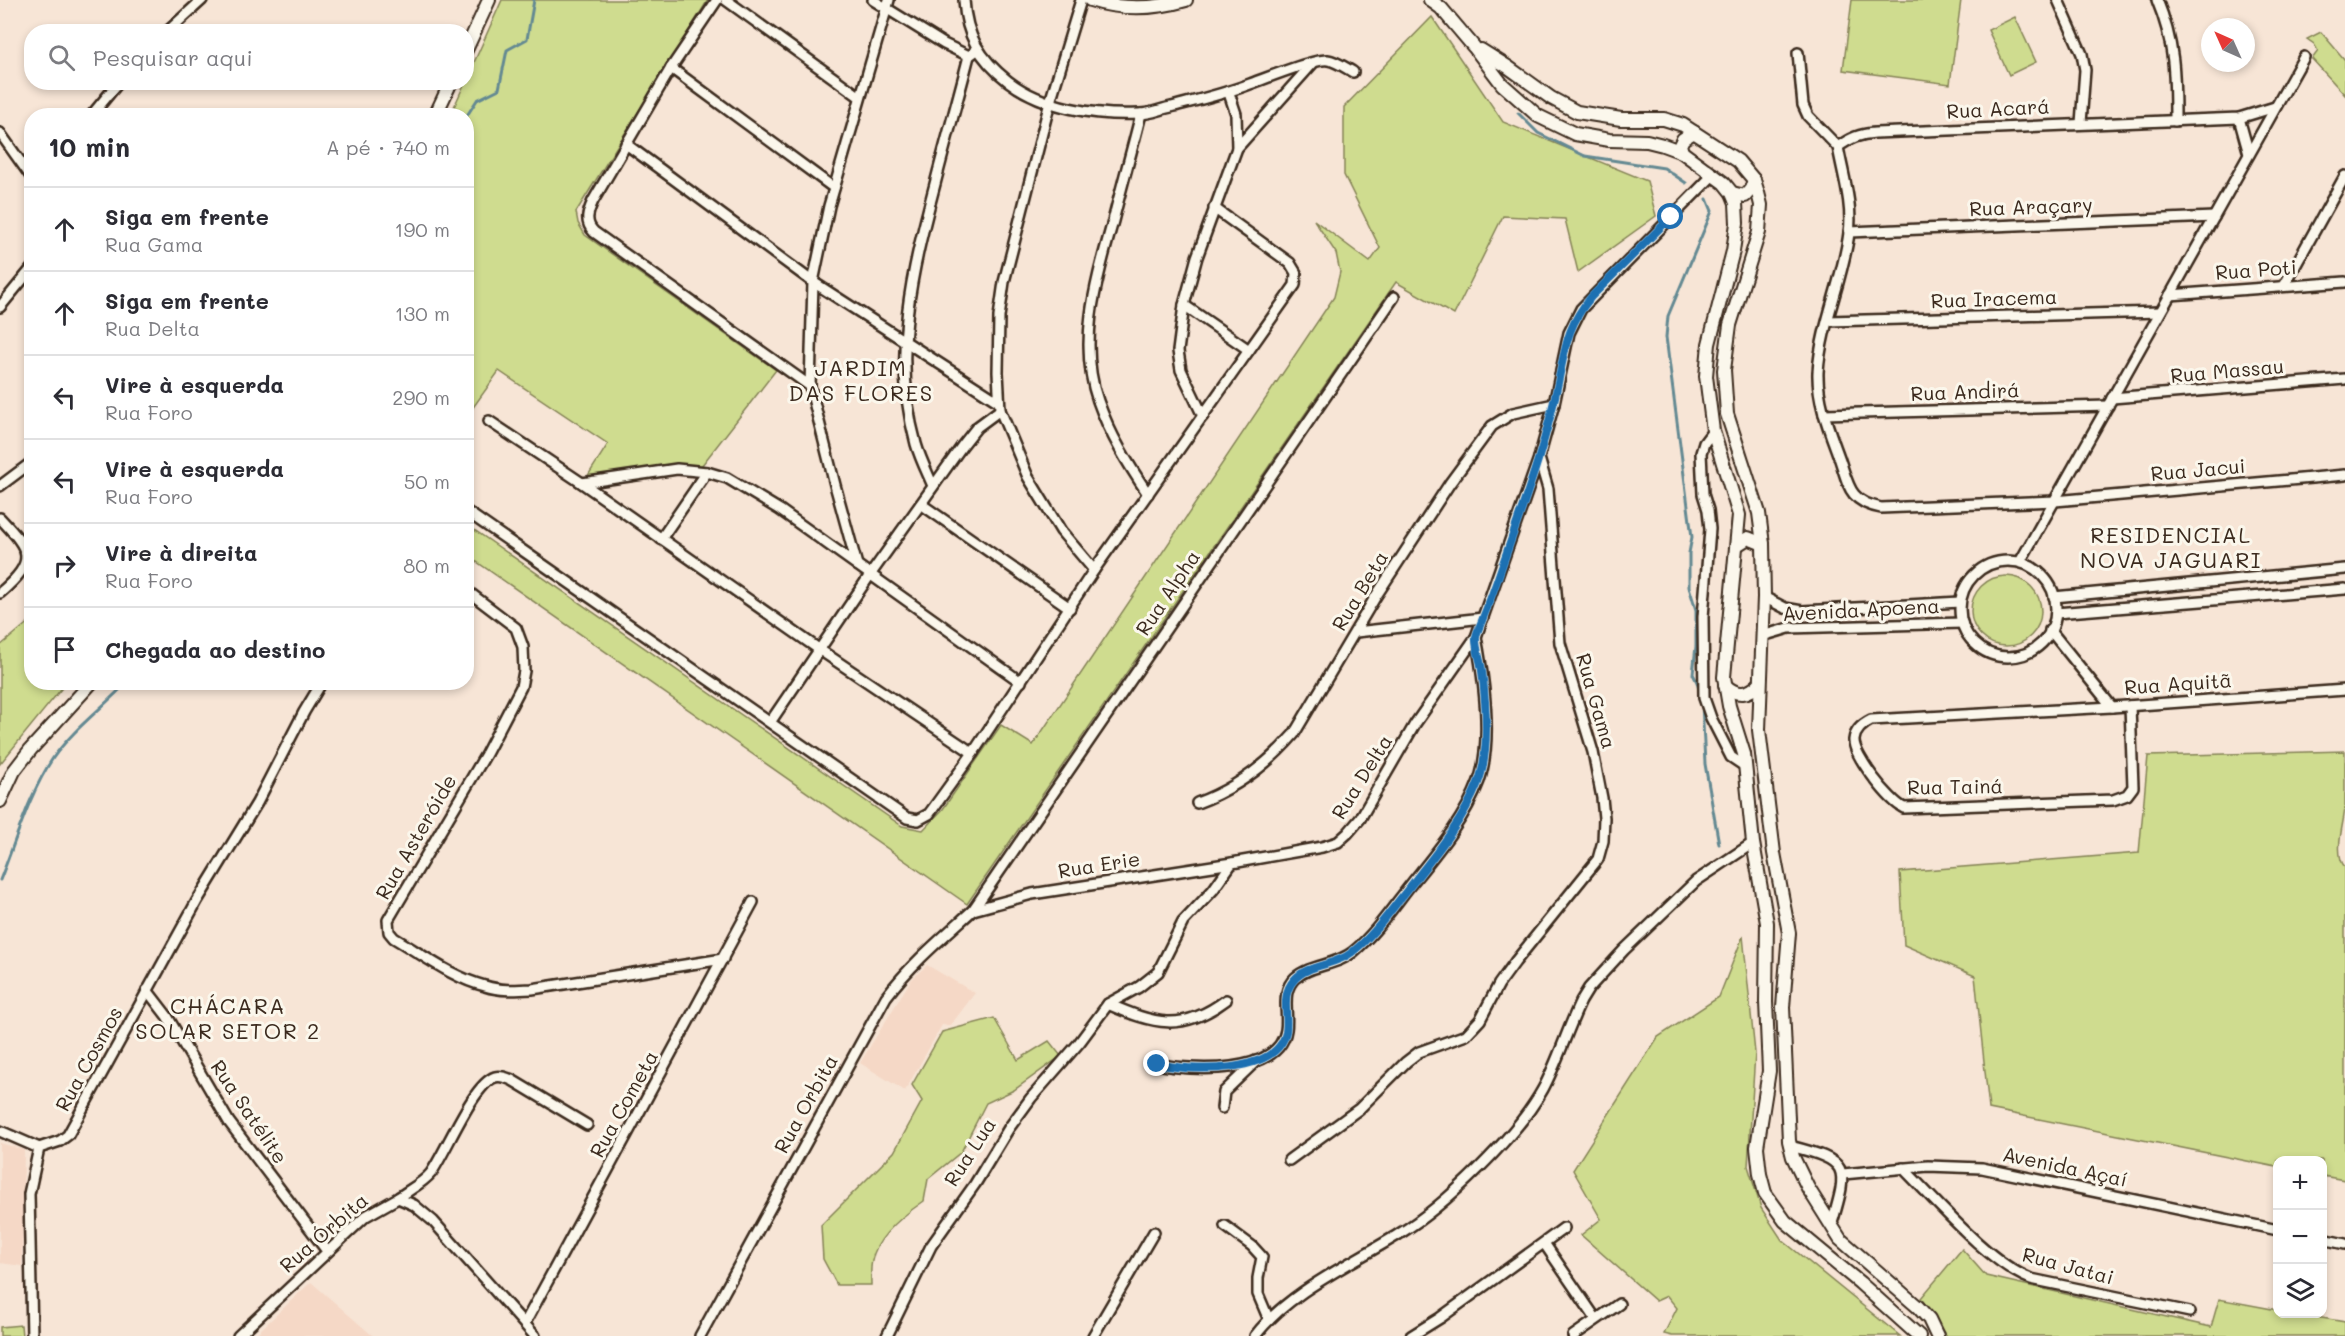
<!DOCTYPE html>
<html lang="pt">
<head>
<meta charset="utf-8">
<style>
  :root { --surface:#fff; --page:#f7f7f7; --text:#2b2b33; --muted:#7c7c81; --line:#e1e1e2 }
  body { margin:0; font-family:Mali,sans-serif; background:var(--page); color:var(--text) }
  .controls { position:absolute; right:18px; bottom:18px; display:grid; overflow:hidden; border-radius:12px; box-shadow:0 3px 9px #0003 }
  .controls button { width:54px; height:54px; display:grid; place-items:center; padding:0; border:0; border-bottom:2px solid var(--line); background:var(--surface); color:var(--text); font:30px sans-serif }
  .compass { position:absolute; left:2201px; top:18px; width:54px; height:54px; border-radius:50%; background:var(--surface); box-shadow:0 3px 9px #0003; rotate:315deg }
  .stop { position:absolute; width:18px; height:18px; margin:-14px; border:4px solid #1f6fb2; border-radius:50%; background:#fff }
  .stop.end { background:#1f6fb2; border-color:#fff; box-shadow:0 2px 6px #0008 }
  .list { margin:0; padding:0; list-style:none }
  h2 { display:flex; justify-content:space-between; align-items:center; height:78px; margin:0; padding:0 24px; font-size:26px }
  h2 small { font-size:20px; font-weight:400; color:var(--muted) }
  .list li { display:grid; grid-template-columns:39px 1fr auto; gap:18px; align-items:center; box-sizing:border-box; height:84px; padding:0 24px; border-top:2px solid var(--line) }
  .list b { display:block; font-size:22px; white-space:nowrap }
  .list p { margin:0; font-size:20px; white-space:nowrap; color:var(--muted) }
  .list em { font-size:20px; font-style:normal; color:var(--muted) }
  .icon { flex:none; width:33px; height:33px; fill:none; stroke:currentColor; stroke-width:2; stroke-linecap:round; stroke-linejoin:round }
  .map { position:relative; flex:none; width:2345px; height:1336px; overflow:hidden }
  .search { position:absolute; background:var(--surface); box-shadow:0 3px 9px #0003; left:24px; top:24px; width:450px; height:66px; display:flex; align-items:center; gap:15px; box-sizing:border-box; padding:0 21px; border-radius:24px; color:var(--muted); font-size:22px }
  .panel { position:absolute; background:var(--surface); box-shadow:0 3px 9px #0003; left:24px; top:108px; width:450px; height:582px; border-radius:24px }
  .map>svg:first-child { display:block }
  .built { fill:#f5d8c6 }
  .green { fill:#cfdc8f; stroke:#858356; stroke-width:1.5 }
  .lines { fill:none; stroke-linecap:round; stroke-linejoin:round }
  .stream { stroke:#648992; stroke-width:3 }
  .street-casing { stroke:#3b2a1e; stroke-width:14 }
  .secondary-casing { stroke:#3b2a1e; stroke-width:16 }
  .street { stroke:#fbf7ec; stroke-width:9 }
  .secondary { stroke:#fbf7ec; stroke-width:12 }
  .route { stroke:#1f6fb2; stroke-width:8 }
  .labels { text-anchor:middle; stroke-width:6; stroke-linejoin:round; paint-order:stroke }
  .street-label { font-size:20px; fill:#3b2a1e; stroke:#fbf7ec }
  .quarter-label { font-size:22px; letter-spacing:1.5px; fill:#3b2a1e; stroke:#fbf7ec }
</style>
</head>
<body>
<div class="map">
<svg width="2345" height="1336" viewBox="0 0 2345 1336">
  <rect width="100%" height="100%" fill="#f7e5d6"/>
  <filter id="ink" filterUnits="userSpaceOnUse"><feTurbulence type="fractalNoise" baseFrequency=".0167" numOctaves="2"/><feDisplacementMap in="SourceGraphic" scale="12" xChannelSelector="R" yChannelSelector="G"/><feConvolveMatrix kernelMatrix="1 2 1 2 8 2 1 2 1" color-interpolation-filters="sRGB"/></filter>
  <g filter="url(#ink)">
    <!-- built -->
    <g class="built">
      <polygon points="927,965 975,993 950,1026 942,1025 905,1091 860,1063 911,980"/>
      <polygon points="0,1143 24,1150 22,1266 0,1263"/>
      <polygon points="311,1282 373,1336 254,1336"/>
    </g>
    <!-- green -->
    <g class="green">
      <polygon points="502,0 708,0 576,212 578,223 585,235 776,370 702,465 587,477 608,444 499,371 467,416 466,116 450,116"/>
      <polygon points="1852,0 1961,0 1950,84 1843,70"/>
      <polygon points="1432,17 1503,122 1647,181 1656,216 1578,272 1565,219 1503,216 1454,315 1396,282 967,904 467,555 467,525 902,826 923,830 943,809 1001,725 1033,745 1334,297 1340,272 1336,253 1314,220 1370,262 1380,248 1344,175 1344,107"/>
      <polygon points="2015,17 2036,62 2009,75 1988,30"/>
      <polygon points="2321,32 2345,60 2345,95 2312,59 2318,51 2314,44 2307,39"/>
      <circle cx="2006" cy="611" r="35"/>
      <polygon points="31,620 32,682 66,683 0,764 0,646"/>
      <path d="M2345,751C2345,769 2345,789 2345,808C2344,823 2333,854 2345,867V1180L2323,1176L2322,1160H2278L2277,1167L1989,1109L1975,976L1904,945L1900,872L2139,853L2148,756Z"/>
      <polygon points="1743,936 1755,1053 1748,1166 1761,1208 1782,1240 1900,1336 1672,1336 1664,1334 1677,1308 1667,1296 1656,1301 1581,1235 1601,1219 1573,1170 1658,1037 1719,997"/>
      <path d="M994,1018L1018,1060L1049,1041L1061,1056L1014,1090L986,1103L961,1152L928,1179L924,1201C905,1214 876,1236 872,1261C870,1268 871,1277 871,1285H837L823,1259L821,1225L894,1152L922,1101L912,1085L942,1032Z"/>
      <polygon points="1962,1249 1986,1276 2211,1327 2219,1299 2277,1310 2278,1314 2298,1314 2345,1322 2345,1336 1946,1336 1921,1298"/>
      <polygon points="21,1325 22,1336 0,1336 0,1327"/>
    </g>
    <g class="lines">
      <!-- stream -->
      <g class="stream">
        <polyline points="1518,113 1538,133 1585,156 1664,168 1686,183"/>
        <polyline points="466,117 477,100 499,89 507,50 527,39 534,0"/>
        <polyline points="1700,694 1697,682 1693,674 1696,646 1696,610 1689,587 1689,553 1692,537 1666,337 1668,316 1712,211 1707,199"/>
        <polyline points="1702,703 1705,764 1719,844"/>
        <path d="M0,880C16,840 29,794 53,758C73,729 103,708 127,682"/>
      </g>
      <defs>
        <g id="street">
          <path d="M717,0L671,68L593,201C588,212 584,222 594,232L810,386"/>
          <polyline points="726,0 860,97"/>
          <polyline points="873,0 944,44 969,56"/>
          <path d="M964,0C966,36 980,59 1008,81C1043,108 1096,116 1139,114C1150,114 1161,109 1171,107C1198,100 1224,94 1250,84C1264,79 1316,58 1328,60C1336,61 1346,68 1353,72"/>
          <polyline points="1081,0 1050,102 1004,282 999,317 998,372 1000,410 1028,477 1061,531 1094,570"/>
          <polyline points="2058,0 2082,54 2085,70 2081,123"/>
          <path d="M2157,0C2175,43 2175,75 2175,121"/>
          <polyline points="167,32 202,0"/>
          <polyline points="1798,53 1803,105 1808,116 1838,147"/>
          <polyline points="671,68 834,188"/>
          <polyline points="1229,93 1236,114 1237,148"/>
          <path d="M2275,107L2239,118L1875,133C1860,134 1850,138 1838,147C1843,175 1853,205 1849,233C1843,280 1821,325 1818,372C1817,402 1830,432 1840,460C1849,487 1850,502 1881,508L2055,501L2345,475"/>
          <path d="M1141,114C1132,150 1122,185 1113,221C1097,279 1077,341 1098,401C1110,435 1128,464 1148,494"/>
          <polyline points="91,116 119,82"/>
          <polyline points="2239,118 2249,154"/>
          <polyline points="0,133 32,178"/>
          <polyline points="626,144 813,282 999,402"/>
          <polyline points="1849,232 2214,217"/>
          <polyline points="2284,286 2345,176"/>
          <polyline points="2170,295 2345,282"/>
          <polyline points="1184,305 1249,350"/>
          <polyline points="0,307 32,268"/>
          <polyline points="1828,321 2160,312"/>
          <polyline points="2112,398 2345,379"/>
          <polyline points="1824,414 2108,406"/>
          <polyline points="1203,416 1181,370 1178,351 1184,305 1197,257 1237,148 1313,63"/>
          <polyline points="489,421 582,483 820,650 973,753"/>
          <polyline points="1713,431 1704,443 1701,453 1703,494 1708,510 1710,529 1703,617 1704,698 1711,718 1731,757 1746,767"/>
          <polyline points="582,483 677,469 707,472 727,478 780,510 1021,682"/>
          <polyline points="0,486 32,462"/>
          <path d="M933,486C927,472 920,458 916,444C891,354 912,271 935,184C946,141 958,99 969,56L977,50"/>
          <polyline points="921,504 1070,608"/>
          <polyline points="466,511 907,818 918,820 929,814 973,753 1094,570 1295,285 1296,273 1290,263 1214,208"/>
          <path d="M0,518C31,551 38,560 0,593"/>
          <polyline points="661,539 707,472"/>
          <circle cx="2008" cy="609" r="48"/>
          <polyline points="2020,562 2304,57"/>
          <polyline points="857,565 835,485 810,386 813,282 829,206 889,0"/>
          <path d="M466,590L516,628L523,647L524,671L521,687L486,754L388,920L389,932L394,938C423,955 453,978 485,986C500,991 516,990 532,989L723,959"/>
          <polyline points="1764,597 1785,608 1802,611 1960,602"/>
          <polyline points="2054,597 2345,569"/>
          <polyline points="2056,613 2345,589"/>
          <polyline points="2050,630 2112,707 2345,690"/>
          <polyline points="1356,632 1483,618"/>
          <polyline points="1762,636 1789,628 1962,623"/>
          <path d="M2112,707L1871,720C1863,724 1855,730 1854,740C1853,755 1890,802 1904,808L2113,800L2127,795L2133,787L2130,706"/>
          <polyline points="771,721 870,575 962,446 977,427 1000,410"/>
          <path d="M1197,803C1235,789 1268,764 1294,734L1376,596L1450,483L1492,426L1513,413L1554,404"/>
          <polyline points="973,910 1032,894 1232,863 1322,847 1338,842 1348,833 1360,819 1415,724 1476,637 1539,458"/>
          <polyline points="147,990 167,1016 229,1122 327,1251"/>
          <path d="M1108,1004C1154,1024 1182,1033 1226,1000"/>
          <path d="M1157,1064C1190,1071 1279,1076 1286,1030C1289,1013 1280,992 1295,978C1311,964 1336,966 1353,952C1376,933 1393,907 1412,883C1437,852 1465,819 1479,781C1493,740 1484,679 1476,637"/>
          <polyline points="1222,1108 1224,1092 1256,1061"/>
          <polyline points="0,1131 39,1148"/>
          <path d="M1790,1146C1849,1161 1849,1166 1832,1223"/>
          <polyline points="1289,1160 1359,1109 1406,1062 1419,1052 1466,1035 1480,1020 1499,984 1515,962 1598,859 1603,841 1604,818 1602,798 1593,752 1560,643 1548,489 1539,458 1554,404 1569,333 1581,309 1714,174"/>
          <path d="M1903,1168C1936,1201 1990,1264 2031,1279L2190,1312"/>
          <polyline points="1843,1174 1928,1166 1982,1168 2278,1230"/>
          <path d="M398,1198C409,1190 423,1183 431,1173C446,1152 473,1084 495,1077C501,1075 507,1078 512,1080L587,1125"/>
          <polyline points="1225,1226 1252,1246 1262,1257 1258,1278 1258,1294 1269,1320"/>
          <polyline points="2322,1239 2345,1244"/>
          <polyline points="1544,1243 1596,1319"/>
          <polyline points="525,1323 753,902"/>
          <polyline points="32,1336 29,1194 39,1148 60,1141 68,1135 197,901 257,803 304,712 322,682"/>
          <polyline points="238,1336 366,1216 398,1198 414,1205 433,1221 535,1336"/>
          <path d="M700,1336L886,997C911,964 942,938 973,910L1394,297"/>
          <polyline points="887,1336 931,1246 975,1184 1009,1128 1031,1098 1079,1043 1108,1004 1139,987 1158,972 1183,922 1213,890 1232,863"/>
          <polyline points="1093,1336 1154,1232"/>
          <path d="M1255,1336C1288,1292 1353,1263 1399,1234C1445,1206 1517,1136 1543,1089C1558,1061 1567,1030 1581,1001L1589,988L1624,950L1696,881L1753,843"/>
          <polyline points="1411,1336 1440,1318 1564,1228"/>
          <polyline points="1573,1336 1619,1304"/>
        </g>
        <g id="secondary">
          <path d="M1090,0C1121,10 1155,9 1186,0"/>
          <polyline points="1430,0 1441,8 1474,47 1502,84 1538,116 1575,134 1609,140 1647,141 1663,145 1682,152 1724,183 1732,193 1736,203 1737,223 1733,251 1709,344 1706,376 1713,431 1739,515 1724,677 1729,706 1744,754 1753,843 1767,923 1766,1002 1769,1071 1757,1147 1760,1174 1765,1193 1785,1221 1860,1283 1919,1336"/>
          <polyline points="466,50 489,0"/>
          <polyline points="1481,50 1508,67 1551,98 1577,112 1621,119 1664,119 1683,125 1738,161 1754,180 1758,193 1761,205 1759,232 1730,325 1724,370 1727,414 1759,513 1763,544 1764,597 1759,730 1774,853 1789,933 1783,1007 1789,1141 1793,1157 1808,1188 1840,1239 1918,1307 1929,1319 1937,1336"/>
          <polyline points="435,116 451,82"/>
          <polyline points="1682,152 1680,145 1683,139 1694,132"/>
          <polyline points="1732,193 1745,196 1751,189 1754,180"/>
          <polyline points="1737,545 1748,538 1763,544"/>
          <path d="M1725,685C1737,697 1749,695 1760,683"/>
          <polyline points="0,801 14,771 31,749 92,682"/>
        </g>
      </defs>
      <!-- street casing -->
      <use href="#street" class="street-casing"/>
      <!-- secondary casing -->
      <use href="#secondary" class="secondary-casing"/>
      <!-- street -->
      <use href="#street" class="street"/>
      <!-- secondary -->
      <use href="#secondary" class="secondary"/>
    </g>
  </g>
  <g class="lines" filter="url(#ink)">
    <!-- route -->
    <path class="route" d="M1157,1064C1189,1071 1277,1076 1286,1032C1289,1014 1280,996 1294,980C1307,964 1335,966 1351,953C1371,938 1386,917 1401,898C1429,862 1461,826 1478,783C1490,753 1486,703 1482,671C1481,661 1475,647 1476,637C1477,631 1481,624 1483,618C1489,603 1495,587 1500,572C1522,508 1546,445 1559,378C1566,344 1568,325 1591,297L1671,217"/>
  </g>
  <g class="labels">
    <!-- street labels -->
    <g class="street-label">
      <text transform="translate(1998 109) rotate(-3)" y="7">Rua Acará</text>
      <text transform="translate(2031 207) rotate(-2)" y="7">Rua Araçary</text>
      <text transform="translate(2256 270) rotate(-4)" y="7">Rua Poti</text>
      <text transform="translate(1994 299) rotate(-2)" y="7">Rua Iracema</text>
      <text transform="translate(2227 371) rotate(-5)" y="7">Rua Massau</text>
      <text transform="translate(1965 392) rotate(-2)" y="7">Rua Andirá</text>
      <text transform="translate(2198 470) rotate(-5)" y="7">Rua Jacui</text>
      <text transform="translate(1360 591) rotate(-59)" y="7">Rua Beta</text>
      <text transform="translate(1168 593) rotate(-56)" y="7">Rua Alpha</text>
      <text transform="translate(1861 610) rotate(-3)" y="7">Avenida Apoena</text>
      <text transform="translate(2178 684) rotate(-4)" y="7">Rua Aquitã</text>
      <text transform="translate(1596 701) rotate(74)" y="7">Rua Gama</text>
      <text transform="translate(1362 777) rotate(-58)" y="7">Rua Delta</text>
      <text transform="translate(1955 787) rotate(-1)" y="7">Rua Tainá</text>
      <text transform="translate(416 837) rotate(-60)" y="7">Rua Asteróide</text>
      <text transform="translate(1099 865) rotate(-9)" y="7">Rua Erie</text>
      <text transform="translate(89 1059) rotate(-61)" y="7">Rua Cosmos</text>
      <text transform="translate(624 1104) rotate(-61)" y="7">Rua Cometa</text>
      <text transform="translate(806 1104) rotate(-61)" y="7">Rua Orbita</text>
      <text transform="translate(249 1112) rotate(56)" y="7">Rua Satélite</text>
      <text transform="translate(970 1152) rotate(-57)" y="7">Rua Lua</text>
      <text transform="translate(2065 1167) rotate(12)" y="7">Avenida Açaí</text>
      <text transform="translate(324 1233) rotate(-41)" y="7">Rua Órbita</text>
      <text transform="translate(2068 1266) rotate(15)" y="7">Rua Jatai</text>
    </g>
    <!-- quarter labels -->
    <g class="quarter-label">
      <text x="861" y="376">JARDIM<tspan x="861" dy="25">DAS FLORES</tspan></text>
      <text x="2171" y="543">RESIDENCIAL<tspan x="2171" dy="25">NOVA JAGUARI</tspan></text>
      <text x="228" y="1014">CHÁCARA<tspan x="228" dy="25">SOLAR SETOR 2</tspan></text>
    </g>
  </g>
</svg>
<div class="controls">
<button>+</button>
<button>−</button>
<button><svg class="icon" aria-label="layers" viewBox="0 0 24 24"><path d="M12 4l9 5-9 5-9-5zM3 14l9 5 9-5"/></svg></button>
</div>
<svg class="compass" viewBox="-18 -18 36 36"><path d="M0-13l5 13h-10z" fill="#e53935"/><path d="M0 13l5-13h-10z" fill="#7c7c81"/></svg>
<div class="stop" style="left:1671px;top:217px"></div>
<div class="stop end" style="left:1157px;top:1064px"></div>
<div class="search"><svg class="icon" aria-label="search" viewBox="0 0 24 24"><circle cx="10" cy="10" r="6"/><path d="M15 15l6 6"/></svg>Pesquisar aqui</div>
<section class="panel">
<h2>10 min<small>A pé · 740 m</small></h2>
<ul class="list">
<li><svg class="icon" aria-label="ahead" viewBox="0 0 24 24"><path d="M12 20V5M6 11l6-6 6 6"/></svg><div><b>Siga em frente</b><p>Rua Gama</p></div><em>190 m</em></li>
<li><svg class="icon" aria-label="ahead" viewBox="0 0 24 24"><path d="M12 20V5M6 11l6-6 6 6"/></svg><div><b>Siga em frente</b><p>Rua Delta</p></div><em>130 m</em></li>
<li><svg class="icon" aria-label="left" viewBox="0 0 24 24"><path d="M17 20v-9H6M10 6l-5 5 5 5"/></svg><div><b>Vire à esquerda</b><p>Rua Foro</p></div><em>290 m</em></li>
<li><svg class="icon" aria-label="left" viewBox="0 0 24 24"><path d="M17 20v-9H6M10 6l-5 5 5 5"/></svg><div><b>Vire à esquerda</b><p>Rua Foro</p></div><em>50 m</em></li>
<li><svg class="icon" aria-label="right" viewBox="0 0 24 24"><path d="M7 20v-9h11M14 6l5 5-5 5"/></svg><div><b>Vire à direita</b><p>Rua Foro</p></div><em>80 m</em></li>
<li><svg class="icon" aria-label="arrive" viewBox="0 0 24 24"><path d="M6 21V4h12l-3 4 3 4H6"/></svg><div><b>Chegada ao destino</b></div></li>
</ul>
</section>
</div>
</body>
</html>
